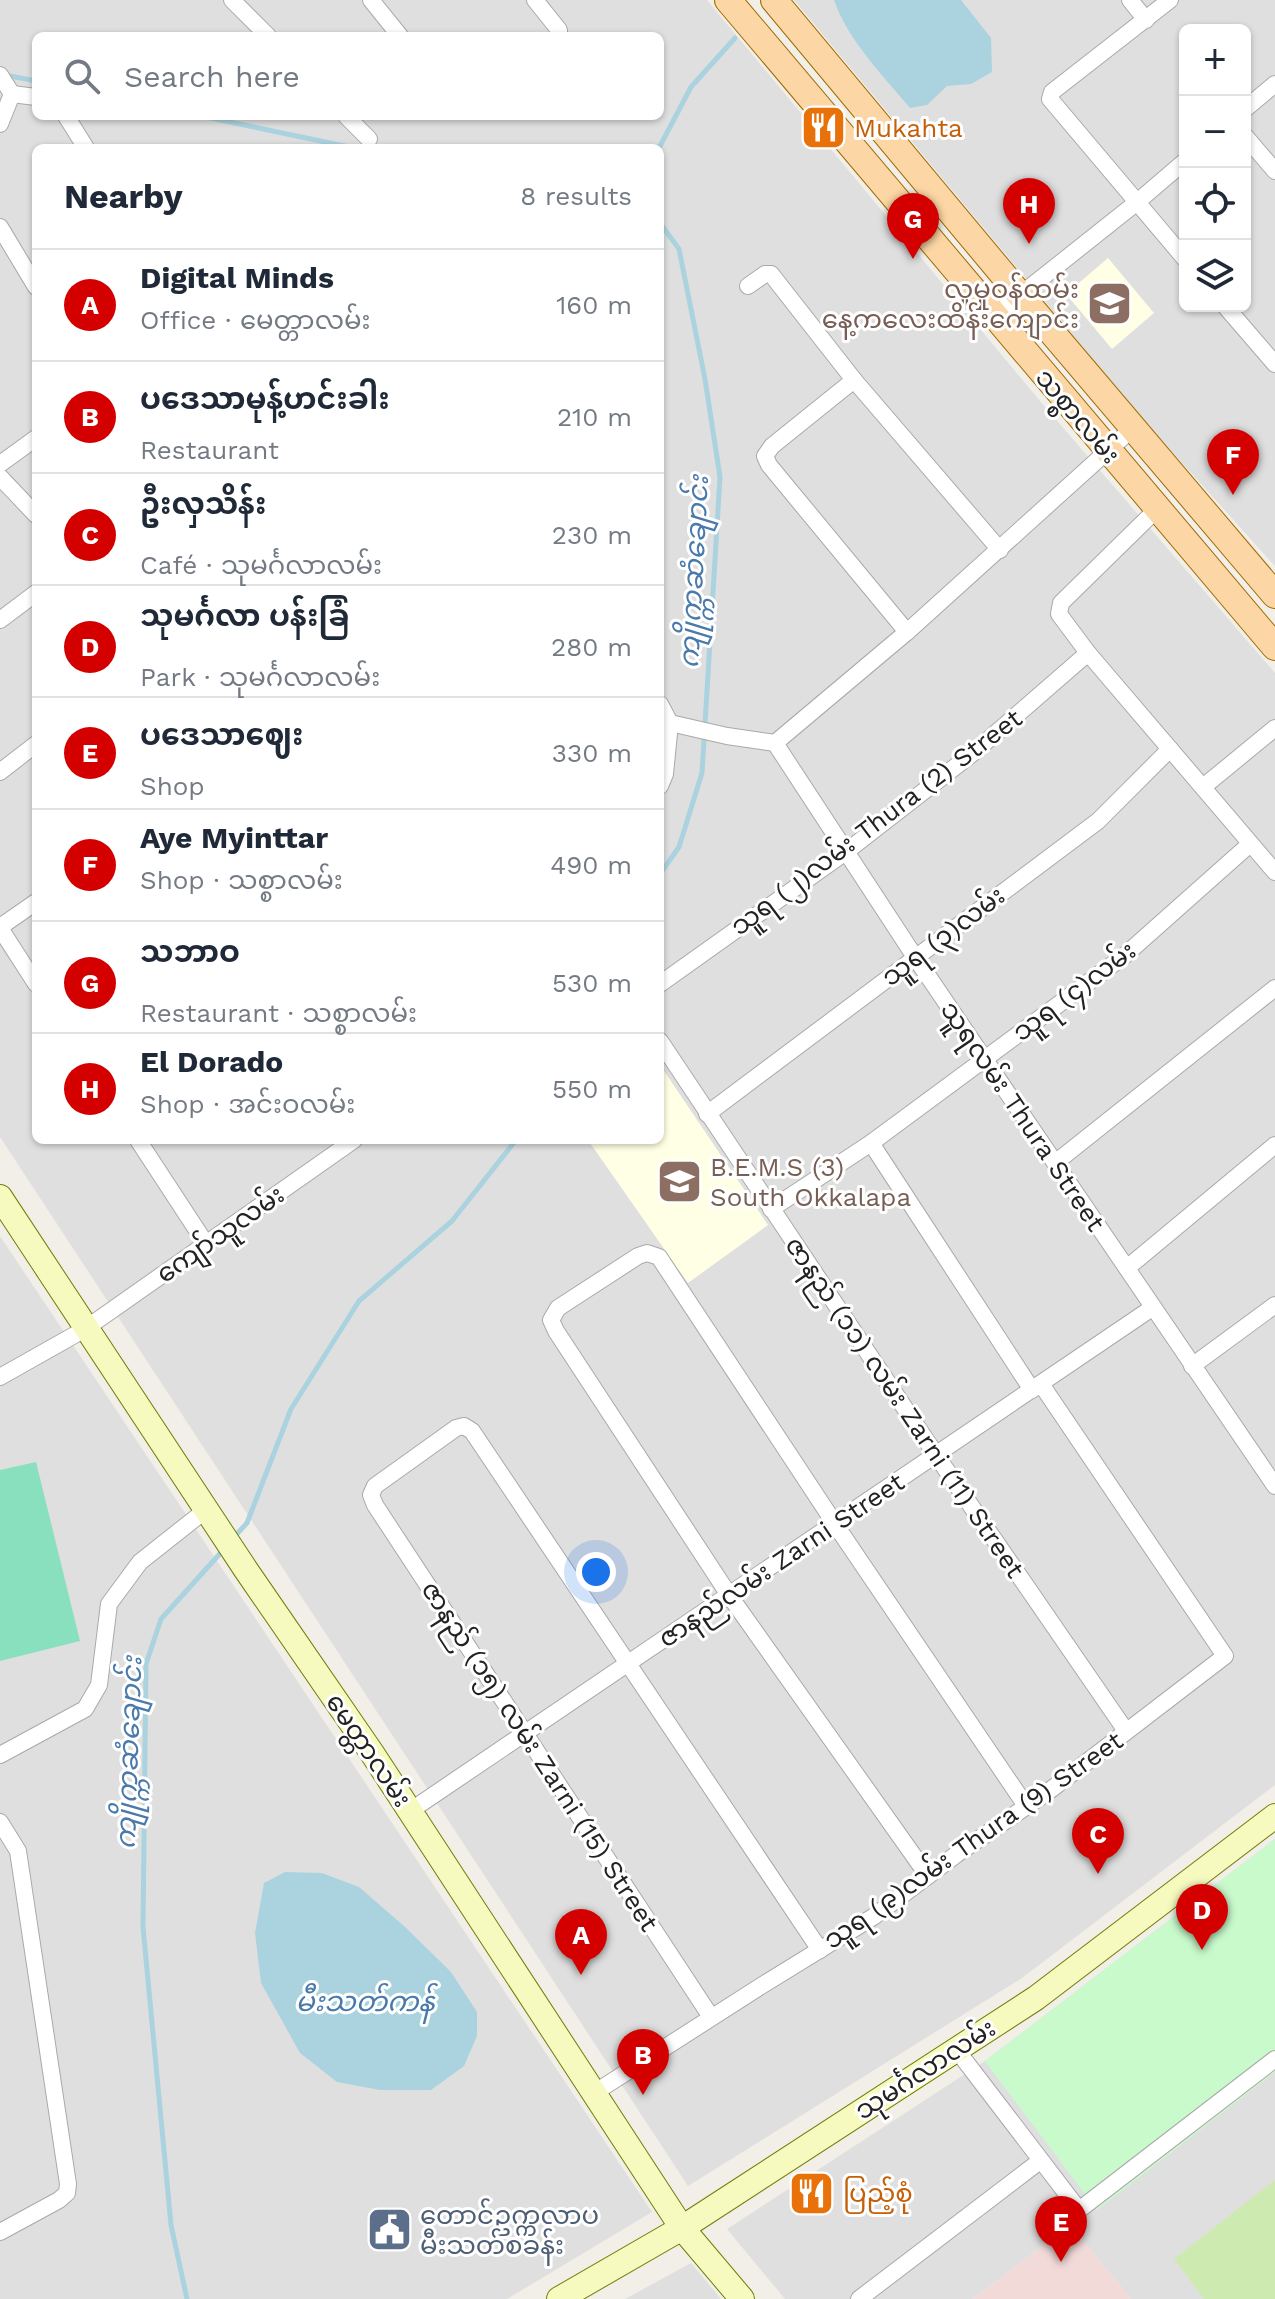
<!DOCTYPE html>
<html lang="en">
<head>
<meta charset="utf-8">
<style>
  :root { --surface:#fff; --page:#f6f6f7; --text:#1f2937; --muted:#747a83; --line:#e0e1e3; --accent:#d40000 }
  body { margin:0; font-family:"Work Sans","Noto Sans Myanmar",sans-serif; background:var(--page); color:var(--text) }
  .controls { position:absolute; right:24px; top:24px; display:grid; overflow:hidden; border-radius:12px; box-shadow:0 2px 6px #0004 }
  .controls button { width:72px; height:72px; display:grid; place-items:center; padding:0; border:0; border-bottom:2px solid var(--line); background:var(--surface); color:var(--text); font:40px sans-serif }
  .you { position:absolute; left:596px; top:1572px; width:28px; height:28px; margin:-20px; border:6px solid #fff; border-radius:50%; background:#1a73e8; box-shadow:0 0 0 12px #1a73e833 }
  .badge { display:grid; place-items:center; width:52px; height:52px; border-radius:50%; background:var(--accent); color:#fff; font-size:26px; font-weight:700 }
  .pin { position:absolute; translate:-50% -66px; filter:drop-shadow(0 2px 4px #0008) }
  .pin::after { content:''; position:absolute; top:42px; width:28px; height:24px; background:inherit; clip-path:polygon(0 0,100% 0,50% 100%) }
  .list { margin:0; padding:0; list-style:none }
  h2 { display:flex; justify-content:space-between; align-items:center; height:104px; margin:0; padding:0 32px; font-size:34px }
  h2 small { font-size:26px; font-weight:400; color:var(--muted) }
  .list li { display:grid; grid-template-columns:52px 1fr auto; gap:24px; align-items:center; box-sizing:border-box; height:112px; padding:0 32px; border-top:2px solid var(--line) }
  .list b { display:block; font-size:30px; white-space:nowrap }
  .list p { margin:0; font-size:26px; white-space:nowrap; color:var(--muted) }
  .list em { font-size:26px; font-style:normal; color:var(--muted) }
  .icon { flex:none; width:44px; height:44px; fill:none; stroke:currentColor; stroke-width:2; stroke-linecap:round; stroke-linejoin:round }
  .map { position:relative; flex:none; width:1275px; height:2299px; overflow:hidden }
  .search { position:absolute; background:var(--surface); box-shadow:0 2px 6px #0004; left:32px; top:32px; width:632px; height:88px; display:flex; align-items:center; gap:20px; box-sizing:border-box; padding:0 28px; border-radius:12px; color:var(--muted); font-size:30px }
  .panel { position:absolute; background:var(--surface); box-shadow:0 2px 6px #0004; left:32px; top:144px; width:632px; height:1000px; border-radius:12px }
  .map>svg:first-child { display:block }
  .residential { fill:#e0dfdf; fill-rule:evenodd }
  .commercial { fill:#f2dad9 }
  .education { fill:#ffffe5 }
  .grass { fill:#cdebb0 }
  .park { fill:#c8facc }
  .pitch { fill:#88e0be }
  .water { fill:#aad3df }
  .lines { fill:none; stroke-linecap:round; stroke-linejoin:round }
  .stream { stroke:#aad3df; stroke-width:5 }
  .street-casing { stroke:#a9a9a9; stroke-width:18 }
  .secondary-casing { stroke:#707d05; stroke-width:26 }
  .primary-casing { stroke:#a06b00; stroke-width:28 }
  .street { stroke:#fff; stroke-width:16 }
  .secondary { stroke:#f7fabf; stroke-width:24 }
  .primary { stroke:#fcd6a4; stroke-width:26 }
  .labels { text-anchor:middle; stroke-width:6; stroke-linejoin:round; paint-order:stroke }
  .food-label { font-size:26px; fill:#c56008; stroke:#fff; text-anchor:start }
  .education-label { font-size:26px; fill:#785e54; stroke:#fff; text-anchor:end }
  .street-label { font-size:26px; fill:#222; stroke:#fff }
  .service-label { font-size:26px; fill:#4e5e75; stroke:#fff; text-anchor:start }
  .water-label { font-size:28px; font-style:italic; fill:#4a7aab; stroke:#fff }
</style>
</head>
<body>
<div class="map">
<svg width="1275" height="2299" viewBox="0 0 1275 2299">
  <rect width="100%" height="100%" fill="#f2efe9"/>
  <!-- residential -->
  <g class="residential">
    <path d="M0,0H707L1040,401L1275,673V1785L1022,1978L688,2186L0,1137ZM36,36H660V116H36ZM36,148H660V1140H36Z"/>
    <path d="M794,0H1275V566L1146,423ZM1185,30H1245V306H1185Z"/>
    <polygon points="0,1236 652,2212 507,2299 0,2299"/>
    <polygon points="1275,1839 1275,2299 1131,2299 1070,2225 973,2299 785,2299 727,2229 985,2061"/>
    <polygon points="691,2263 721,2299 625,2299"/>
  </g>
  <!-- commercial -->
  <polygon class="commercial" points="1070,2225 1131,2299 973,2299"/>
  <!-- education -->
  <g class="education">
    <polygon points="1108,258 1154,313 1112,349 1066,294"/>
    <polygon points="660,1065 768,1225 688,1283 588,1140 660,1140"/>
  </g>
  <!-- grass -->
  <polygon class="grass" points="1275,2180 1275,2299 1204,2299 1174,2259"/>
  <!-- park -->
  <polygon class="park" points="1275,1839 1275,2072 1097,2210 985,2061"/>
  <!-- pitch -->
  <polygon class="pitch" points="36,1462 80,1641 0,1661 0,1470"/>
  <!-- water -->
  <g class="water">
    <path d="M834,0H961L991,38L992,72L971,84L947,86L927,105L910,108C884,77 847,39 834,0Z"/>
    <polygon points="285,1872 322,1873 359,1887 404,1926 451,1972 477,2012 477,2036 464,2066 431,2090 380,2090 337,2082 300,2053 261,1983 255,1933 264,1883"/>
  </g>
  <g class="lines">
    <!-- stream -->
    <g class="stream">
      <polyline points="5,75 36,81"/>
      <polyline points="201,116 354,148"/>
      <polyline points="659,148 691,87 735,38"/>
      <polyline points="660,223 679,249 705,379 720,477 702,773 679,847 660,874"/>
      <polyline points="234,1537 247,1523 291,1409 359,1301 452,1221 516,1140"/>
      <polyline points="187,2299 171,2225 143,1927 146,1664 161,1619 225,1548"/>
    </g>
    <defs>
      <g id="street">
        <polyline points="232,0 268,36"/>
        <polyline points="371,0 400,36"/>
        <polyline points="535,0 559,30 559,36"/>
        <polyline points="1130,0 1146,20"/>
        <polyline points="1170,0 1052,92 1050,99 1185,259"/>
        <polyline points="0,75 12,94 0,124"/>
        <polyline points="12,94 36,97"/>
        <polyline points="1245,109 1275,84"/>
        <polyline points="66,116 86,148"/>
        <polyline points="346,116 369,139"/>
        <polyline points="1245,136 1275,171"/>
        <polyline points="0,227 36,287"/>
        <polyline points="748,286 765,274 771,274 854,380 1000,550"/>
        <polyline points="1225,306 1275,364"/>
        <polyline points="995,315 1136,203 1185,161"/>
        <polyline points="854,380 772,446 765,456 769,465 907,632"/>
        <polyline points="0,464 36,438"/>
        <polyline points="0,477 36,515"/>
        <polyline points="1157,509 1061,603 1059,614 1088,653 1275,872"/>
        <polyline points="0,620 36,593"/>
        <polyline points="660,704 670,723 727,736 775,743 915,957 1275,1486"/>
        <polyline points="775,743 907,632 1133,428"/>
        <polyline points="0,772 36,744"/>
        <polyline points="660,786 665,774 670,723"/>
        <polyline points="1203,787 1275,728"/>
        <polyline points="0,927 36,902"/>
        <polyline points="0,928 36,984"/>
        <polyline points="660,984 847,851 973,753 1088,653"/>
        <polyline points="660,1041 936,1455 1126,1731"/>
        <polyline points="707,1114 1098,821 1170,749"/>
        <polyline points="138,1140 206,1244"/>
        <polyline points="871,1143 1032,1390"/>
        <polyline points="1055,1163 1275,988"/>
        <polyline points="771,1209 871,1143 1124,956 1250,844"/>
        <polyline points="1127,1268 1275,1145"/>
        <polyline points="1192,1366 1275,1305"/>
        <polyline points="0,1377 85,1329 354,1140"/>
        <polyline points="0,1755 85,1709 99,1685 109,1604 140,1562 207,1509"/>
        <polyline points="410,1811 1152,1308"/>
        <polyline points="0,1822 18,1851 68,2184 67,2193 59,2200 0,2232"/>
        <polyline points="928,1876 729,1595 556,1331 551,1320 558,1308 638,1256 647,1253 659,1257 835,1524 1026,1806"/>
        <polyline points="711,2017 375,1505 371,1495 375,1486 456,1428 464,1426 472,1431 820,1950"/>
        <polyline points="956,2049 1079,2210 1275,2059"/>
        <polyline points="594,2093 761,1986 873,1917 957,1854 1049,1791 1225,1656 1041,1384"/>
        <polyline points="859,2299 1040,2161"/>
      </g>
      <g id="secondary">
        <polyline points="0,1197 246,1570 372,1753 682,2228 742,2299"/>
        <polyline points="559,2299 682,2228 1036,1998 1275,1816"/>
      </g>
      <g id="primary">
        <polyline points="728,0 1275,647"/>
        <polyline points="774,0 1021,296 1275,595"/>
      </g>
    </defs>
    <!-- street casing -->
    <use href="#street" class="street-casing"/>
    <!-- secondary casing -->
    <use href="#secondary" class="secondary-casing"/>
    <!-- primary casing -->
    <use href="#primary" class="primary-casing"/>
    <!-- street -->
    <use href="#street" class="street"/>
    <!-- secondary -->
    <use href="#secondary" class="secondary"/>
    <!-- primary -->
    <use href="#primary" class="primary"/>
  </g>
  <!-- icons -->
  <defs>
    <symbol id="restaurant-square" viewBox="-11 -11 22 22"><rect x="-9" y="-9" width="18" height="18" rx="4" fill="#e8710a" stroke="#fff"/><path d="M-5-6h1v4h1v-4h1v4h1v-4h1v5L-1.5 .5V6h-2V.5L-5-1ZM5-6V6H3V1.5H1.5Q1.5-4 5-6Z" fill="#fff"/></symbol>
    <symbol id="school-square" viewBox="-11 -11 22 22"><rect x="-9" y="-9" width="18" height="18" rx="4" fill="#8d6e63" stroke="#fff"/><path d="M0-5L7-2L0 1L-7-2ZM-4 1L0 2.5L4 1V4Q0 6-4 4Z" fill="#fff"/></symbol>
    <symbol id="civic-square" viewBox="-11 -11 22 22"><rect x="-9" y="-9" width="18" height="18" rx="4" fill="#5c6f8a" stroke="#fff"/><path d="M-.6-6.5H3V-4.5H.6V-3L4-1V1h2V6H-6V1h2V-1L-.6-3ZM-1.2 2.5V6h2.4V2.5Z" fill="#fff"/></symbol>
  </defs>
  <g fill-rule="evenodd">
    <use href="#restaurant-square" x="798" y="102" width="51" height="51"/>
    <use href="#school-square" x="1084" y="278" width="51" height="51"/>
    <use href="#school-square" x="654" y="1156" width="51" height="51"/>
    <use href="#restaurant-square" x="786" y="2168" width="51" height="51"/>
    <use href="#civic-square" x="364" y="2204" width="51" height="51"/>
  </g>
  <g class="labels">
    <!-- food labels -->
    <g class="food-label">
      <text x="854" y="137">Mukahta</text>
      <text x="843" y="2202">ပြည့်စုံ</text>
    </g>
    <!-- education labels -->
    <g class="education-label">
      <text x="1079" y="298">လူမှုဝန်ထမ်း<tspan x="1079" dy="30">နေ့ကလေးထိန်းကျောင်း</tspan></text>
      <text x="710" y="1176" text-anchor="start">B.E.M.S (3)<tspan x="710" dy="30">South Okkalapa</tspan></text>
    </g>
    <!-- street labels -->
    <g class="street-label">
      <text transform="translate(1078 416) rotate(50)" y="9">သစ္စာလမ်း</text>
      <text transform="translate(876 822) rotate(-37)" y="9">သူရ (၂)လမ်း Thura (2) Street</text>
      <text transform="translate(943 936) rotate(-37)" y="9">သူရ (၃)လမ်း</text>
      <text transform="translate(1074 991) rotate(-37)" y="9">သူရ (၄)လမ်း</text>
      <text transform="translate(1023 1116) rotate(56)" y="9">သူရလမ်း Thura Street</text>
      <text transform="translate(220 1234) rotate(-35)" y="9">ကျော်သူလမ်း</text>
      <text transform="translate(905 1407) rotate(56)" y="9">ဇာနည် (၁၁) လမ်း Zarni (11) Street</text>
      <text transform="translate(781 1560) rotate(-34)" y="9">ဇာနည်လမ်း Zarni Street</text>
      <text transform="translate(369 1750) rotate(56)" y="9">မေတ္တာလမ်း</text>
      <text transform="translate(540 1756) rotate(57)" y="9">ဇာနည် (၁၅) လမ်း Zarni (15) Street</text>
      <text transform="translate(973 1840) rotate(-35)" y="9">သူရ (၉)လမ်း Thura (9) Street</text>
      <text transform="translate(925 2069) rotate(-33)" y="9">သုမင်္ဂလာလမ်း</text>
    </g>
    <!-- service labels -->
    <g class="service-label">
      <text x="420" y="2224">တောင်ဥက္ကလာပ<tspan x="420" dy="30">မီးသတ်စခန်း</tspan></text>
    </g>
    <!-- water labels -->
    <g class="water-label">
      <text transform="translate(693 572) rotate(-87)" y="10">ကျိုက္ကဆံချောင်း</text>
      <text transform="translate(128 1753) rotate(-88)" y="10">ကျိုက္ကဆံချောင်း</text>
      <text x="365" y="2011">မီးသတ်ကန်</text>
    </g>
  </g>
</svg>
<div class="controls">
<button>+</button>
<button>−</button>
<button><svg class="icon" aria-label="locate" viewBox="0 0 24 24"><circle cx="12" cy="12" r="6"/><path d="M12 2v4M12 18v4M2 12h4M18 12h4"/></svg></button>
<button><svg class="icon" aria-label="layers" viewBox="0 0 24 24"><path d="M12 4l9 5-9 5-9-5zM3 14l9 5 9-5"/></svg></button>
</div>
<div class="you"></div>
<div class="pin badge" style="left:581px;top:1975px">A</div>
<div class="pin badge" style="left:643px;top:2095px">B</div>
<div class="pin badge" style="left:1098px;top:1874px">C</div>
<div class="pin badge" style="left:1202px;top:1950px">D</div>
<div class="pin badge" style="left:1061px;top:2262px">E</div>
<div class="pin badge" style="left:1233px;top:495px">F</div>
<div class="pin badge" style="left:913px;top:259px">G</div>
<div class="pin badge" style="left:1029px;top:244px">H</div>
<div class="search"><svg class="icon" aria-label="search" viewBox="0 0 24 24"><circle cx="10" cy="10" r="6"/><path d="M15 15l6 6"/></svg>Search here</div>
<section class="panel">
<h2>Nearby<small>8 results</small></h2>
<ul class="list">
<li><span class="badge">A</span><div><b>Digital Minds</b><p>Office · မေတ္တာလမ်း</p></div><em>160 m</em></li>
<li><span class="badge">B</span><div><b>ပဒေသာမုန့်ဟင်းခါး</b><p>Restaurant</p></div><em>210 m</em></li>
<li><span class="badge">C</span><div><b>ဦးလှသိန်း</b><p>Café · သုမင်္ဂလာလမ်း</p></div><em>230 m</em></li>
<li><span class="badge">D</span><div><b>သုမင်္ဂလာ ပန်းခြံ</b><p>Park · သုမင်္ဂလာလမ်း</p></div><em>280 m</em></li>
<li><span class="badge">E</span><div><b>ပဒေသာဈေး</b><p>Shop</p></div><em>330 m</em></li>
<li><span class="badge">F</span><div><b>Aye Myinttar</b><p>Shop · သစ္စာလမ်း</p></div><em>490 m</em></li>
<li><span class="badge">G</span><div><b>သဘာဝ</b><p>Restaurant · သစ္စာလမ်း</p></div><em>530 m</em></li>
<li><span class="badge">H</span><div><b>El Dorado</b><p>Shop · အင်းဝလမ်း</p></div><em>550 m</em></li>
</ul>
</section>
</div>
</body>
</html>
